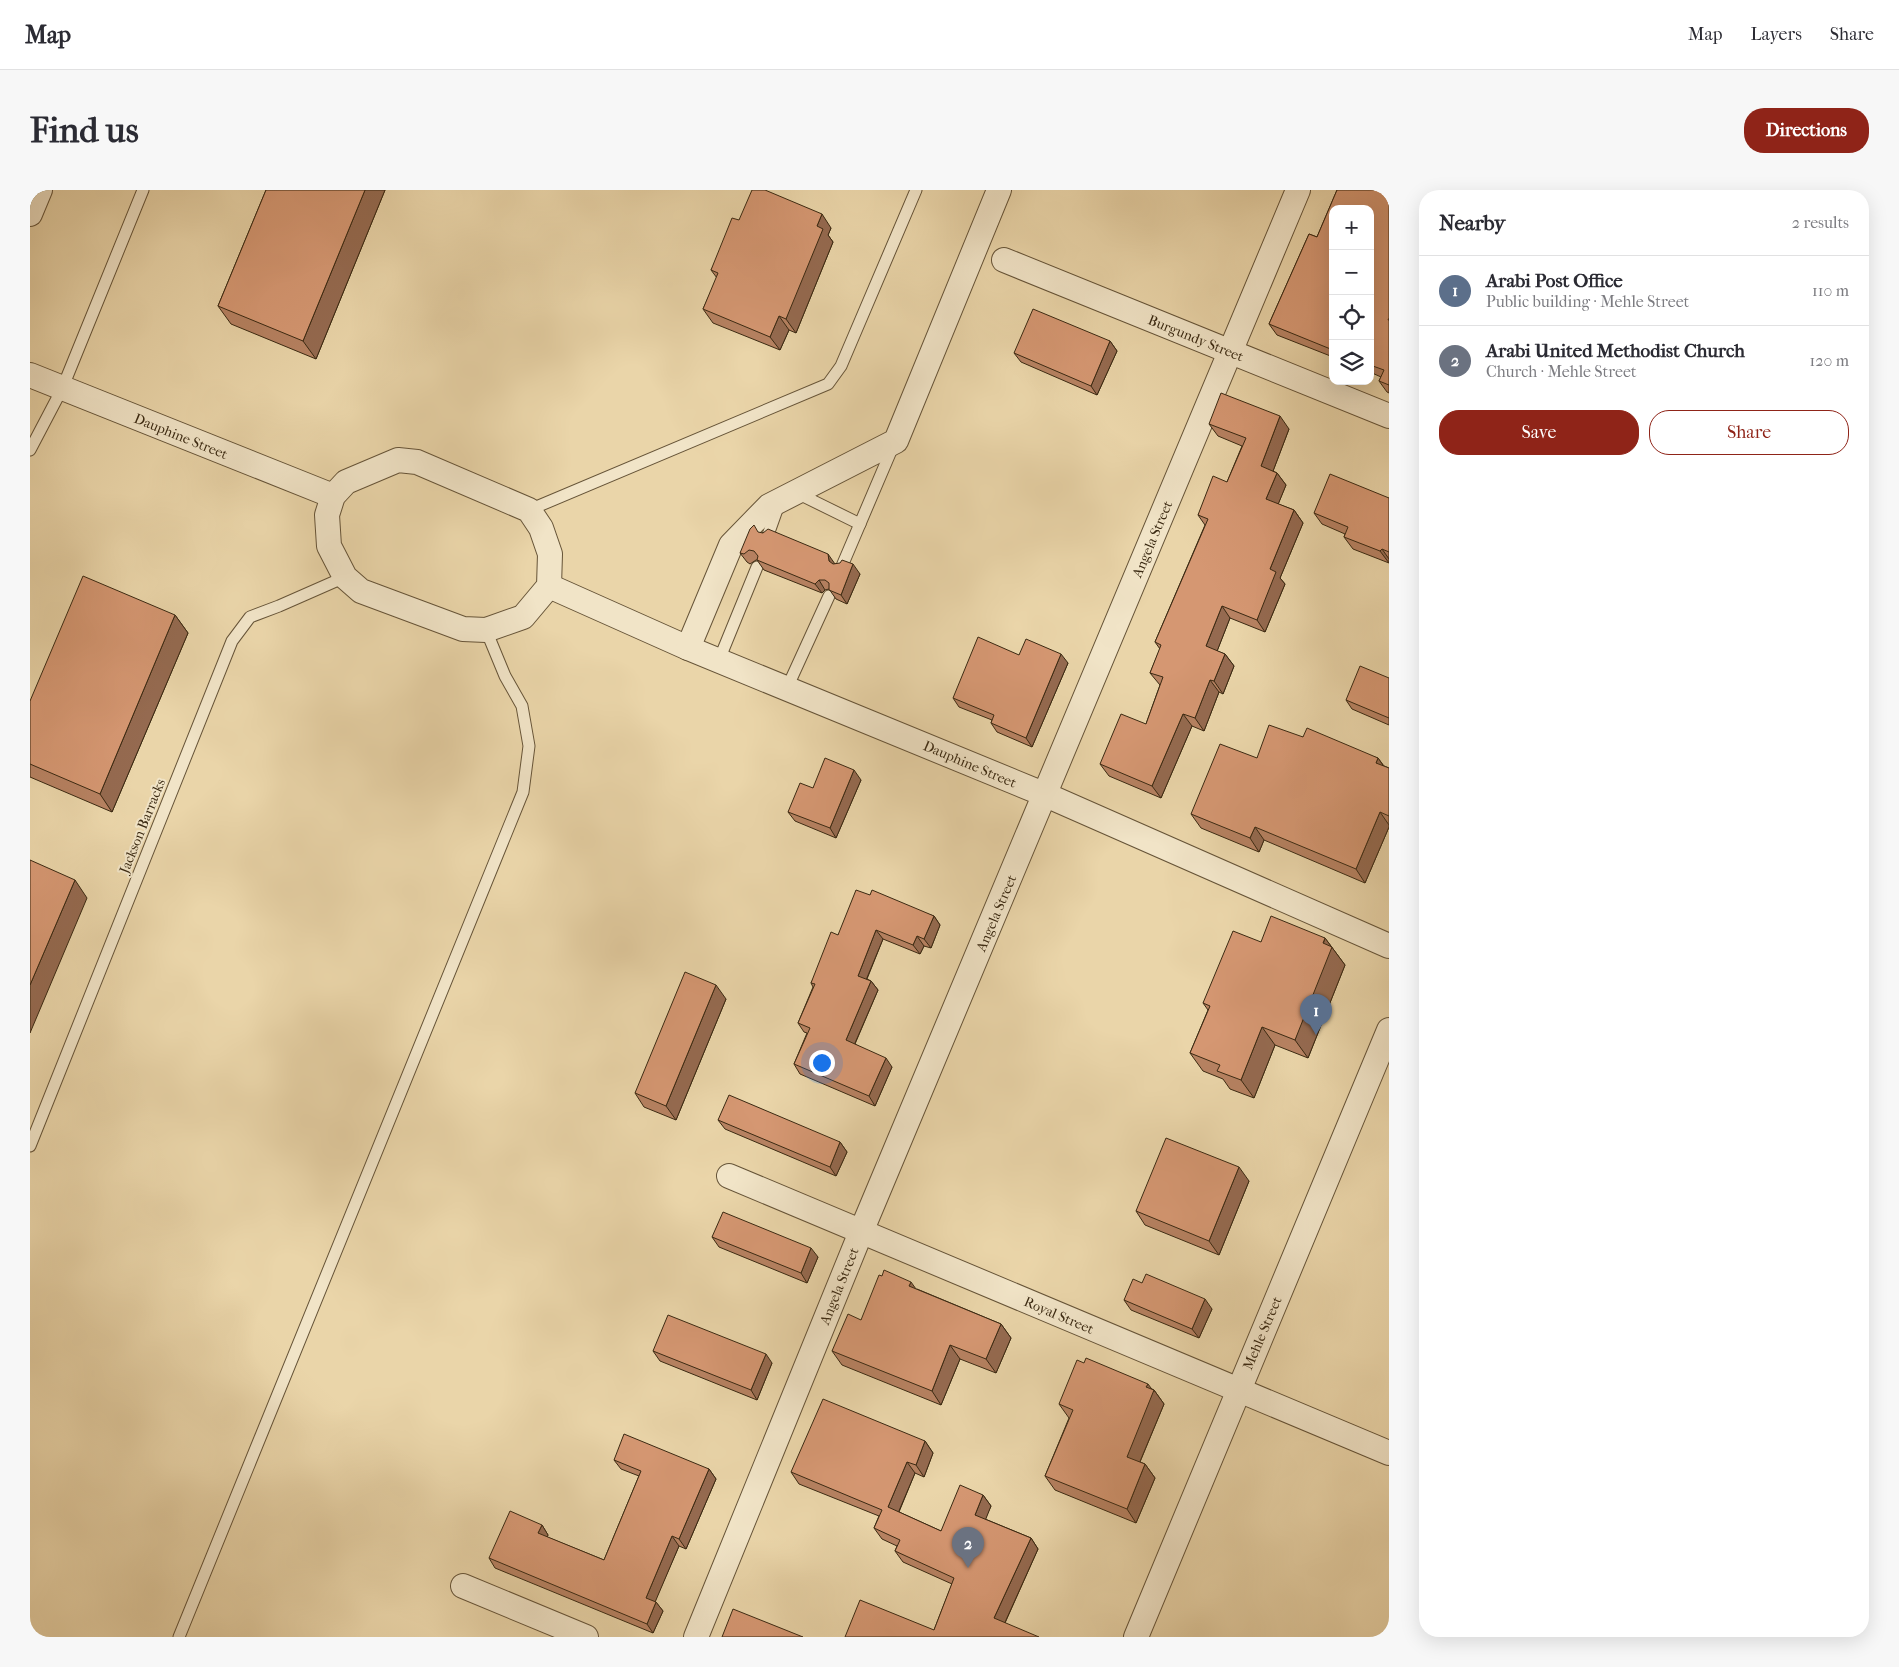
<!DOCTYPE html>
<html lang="en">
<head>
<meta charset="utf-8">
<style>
  :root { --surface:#fff; --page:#f7f7f7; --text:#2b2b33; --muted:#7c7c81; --line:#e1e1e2; --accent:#8f2418 }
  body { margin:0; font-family:"IM FELL French Canon",serif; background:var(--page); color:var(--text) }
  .controls { position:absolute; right:15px; top:15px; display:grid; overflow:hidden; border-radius:10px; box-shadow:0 5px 20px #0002 }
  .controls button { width:45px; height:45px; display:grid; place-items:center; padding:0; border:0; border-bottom:1px solid var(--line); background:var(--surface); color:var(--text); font:25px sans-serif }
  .you { position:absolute; left:791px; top:872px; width:18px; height:18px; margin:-12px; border:4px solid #fff; border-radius:50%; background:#1a73e8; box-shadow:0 0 0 8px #1a73e833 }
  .badge { display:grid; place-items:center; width:32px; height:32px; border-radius:50%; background:var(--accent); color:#fff; font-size:16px; font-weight:700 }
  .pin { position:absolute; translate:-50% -41px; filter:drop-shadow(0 1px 2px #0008) }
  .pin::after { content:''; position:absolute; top:26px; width:18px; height:15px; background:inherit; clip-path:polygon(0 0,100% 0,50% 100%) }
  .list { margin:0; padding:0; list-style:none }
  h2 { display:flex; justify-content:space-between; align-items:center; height:65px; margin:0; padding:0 20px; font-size:21px }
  h2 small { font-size:16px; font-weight:400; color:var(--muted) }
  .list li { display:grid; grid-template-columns:32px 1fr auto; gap:15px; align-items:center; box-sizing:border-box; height:70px; padding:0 20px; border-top:1px solid var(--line) }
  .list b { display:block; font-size:19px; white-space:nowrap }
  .list p { margin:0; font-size:16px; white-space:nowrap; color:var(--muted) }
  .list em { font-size:16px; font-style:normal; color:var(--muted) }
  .actions { display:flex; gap:10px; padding:15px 20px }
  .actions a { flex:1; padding:11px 0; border:1px solid var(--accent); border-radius:20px; text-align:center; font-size:18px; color:var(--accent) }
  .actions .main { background:var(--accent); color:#fff }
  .icon { flex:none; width:28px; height:28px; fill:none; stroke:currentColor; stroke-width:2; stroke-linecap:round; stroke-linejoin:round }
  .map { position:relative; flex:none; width:1359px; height:1447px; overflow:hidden; border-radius:20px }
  header { display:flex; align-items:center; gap:30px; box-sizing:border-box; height:70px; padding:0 25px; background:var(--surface); border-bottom:1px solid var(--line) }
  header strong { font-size:24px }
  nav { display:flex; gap:28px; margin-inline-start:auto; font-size:18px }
  .intro { display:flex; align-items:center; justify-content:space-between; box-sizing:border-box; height:120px; padding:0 30px }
  h1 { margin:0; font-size:35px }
  .button { padding:12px 22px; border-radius:20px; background:var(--accent); color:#fff; font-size:18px; font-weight:700 }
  main { display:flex; gap:30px; padding:0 30px }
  aside { flex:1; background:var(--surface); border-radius:20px; box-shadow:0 5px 20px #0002 }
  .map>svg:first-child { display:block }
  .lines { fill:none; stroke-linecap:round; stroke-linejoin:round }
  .service-casing { stroke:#665438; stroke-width:13 }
  .minor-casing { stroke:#665438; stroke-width:26 }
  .service { stroke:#f1e4c7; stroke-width:11 }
  .minor { stroke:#f1e4c7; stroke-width:24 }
  .wall { fill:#b78262; stroke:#3a2912 }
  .shaded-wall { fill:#956a50; stroke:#3a2912 }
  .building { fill:#d59772; stroke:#3a2912 }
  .labels { text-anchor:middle; stroke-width:4; stroke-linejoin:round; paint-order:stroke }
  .street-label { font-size:14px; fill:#3a2912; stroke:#f1e4c7 }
</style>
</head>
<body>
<header>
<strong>Map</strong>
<nav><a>Map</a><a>Layers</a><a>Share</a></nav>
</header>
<div class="intro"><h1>Find us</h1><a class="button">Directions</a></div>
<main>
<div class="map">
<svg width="1359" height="1447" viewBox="0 0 1359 1447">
  <rect width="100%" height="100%" fill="#ead5a9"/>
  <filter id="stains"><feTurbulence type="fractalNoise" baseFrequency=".004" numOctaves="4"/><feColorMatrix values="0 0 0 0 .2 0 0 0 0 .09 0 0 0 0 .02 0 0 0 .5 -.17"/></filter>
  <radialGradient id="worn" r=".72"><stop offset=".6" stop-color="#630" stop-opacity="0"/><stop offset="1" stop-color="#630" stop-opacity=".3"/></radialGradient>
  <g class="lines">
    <defs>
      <g id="service">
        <polyline points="0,260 32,199 113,0"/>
        <polyline points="767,303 830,334"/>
        <polyline points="499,320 798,194 811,176 886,0"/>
        <polyline points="738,345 749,314"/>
        <polyline points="812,376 864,254"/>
        <polyline points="689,470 727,377"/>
        <polyline points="757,498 799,406"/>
        <polyline points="0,956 202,451 220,427 249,416 315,387"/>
        <polyline points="149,1447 493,602 499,556 492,516 475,486 456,440"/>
      </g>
      <g id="minor">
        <polyline points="0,24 10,0"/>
        <polyline points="974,70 1359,226"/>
        <polyline points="0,185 303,306"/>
        <polygon points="368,270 387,272 499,320 511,338 520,364 519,396 493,427 456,440 433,439 331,401 315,387 299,356 297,325 303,306 316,292"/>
        <polyline points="519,396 658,458 1016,605 1359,756"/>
        <polyline points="658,458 701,355 739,316 866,251 969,0"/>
        <polyline points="699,986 1359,1263"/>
        <polyline points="433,1396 556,1447"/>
        <polyline points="666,1447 831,1042 1268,0"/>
        <polyline points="1106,1447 1359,840"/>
      </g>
    </defs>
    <!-- service casing -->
    <use href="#service" class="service-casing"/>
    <!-- minor casing -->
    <use href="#minor" class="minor-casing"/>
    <!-- service -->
    <use href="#service" class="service"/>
    <!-- minor -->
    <use href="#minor" class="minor"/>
  </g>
  <!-- wall -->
  <g class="wall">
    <polygon points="236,0 355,0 286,169 201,134 188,116"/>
    <polygon points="1307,0 1359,0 1359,203 1357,202 1349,191 1351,187 1340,182 1340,19 1303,19 1303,167 1247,145 1239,134 1279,44 1287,47"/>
    <polygon points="709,30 801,38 798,45 803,52 766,143 759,140 750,160 683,133 673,119 687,88 681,80"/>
    <polygon points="1080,151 1087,161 1067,205 991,172 984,163"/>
    <polygon points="1179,234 1259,239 1243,281 1247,283 1256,295 1248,314 1264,320 1273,333 1250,388 1255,394 1235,442 1200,428 1187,461 1195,464 1204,476 1193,504 1189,502 1174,541 1162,536 1131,608 1079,586 1070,574 1116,534 1130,495 1120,483 1130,459 1125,452 1175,335 1168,325 1197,292 1212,256 1188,246"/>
    <polygon points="1359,308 1359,373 1323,359 1314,347 1315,344 1292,334 1284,323"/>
    <polygon points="730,343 830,384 817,414 806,409 799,399 795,400 792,403 734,380 727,370 726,370 720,374 717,372 710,363"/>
    <polygon points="145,425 158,443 82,622 0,587 0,511"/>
    <polygon points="989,465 1038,473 1002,557 967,542 961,533 962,530 929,517 923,508"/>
    <polygon points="1359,488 1359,535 1322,519 1316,510"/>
    <polygon points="1273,547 1348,568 1354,576 1359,578 1359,637 1335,693 1234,650 1229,662 1171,638 1161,624 1227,568"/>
    <polygon points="831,590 806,648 765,631 758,622 783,598"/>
    <polygon points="840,705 904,726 910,735 901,758 894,756 890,764 853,749 837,789 841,791 848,800 825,854 862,877 845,916 770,884 764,874 777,843 774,842 768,833 783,797 781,793 808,745"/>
    <polygon points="1295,748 1315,775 1278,868 1245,855 1224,908 1200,899 1193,889 1173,881 1160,863 1178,820 1173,813 1231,752"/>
    <polygon points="696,809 646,930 614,917 605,903"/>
    <polygon points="688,930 810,952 817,962 806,986 695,939"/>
    <polygon points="1219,991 1189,1065 1115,1035 1106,1021"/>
    <polygon points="682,1047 788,1067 777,1093 689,1057"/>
    <polygon points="1112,1093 1182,1119 1169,1148 1101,1120 1094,1110"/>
    <polygon points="887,1099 971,1134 981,1148 966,1183 930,1169 911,1215 812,1175 802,1161 831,1130"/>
    <polygon points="623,1161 742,1173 727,1210 630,1171"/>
    <polygon points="1122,1199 1124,1200 1134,1214 1110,1272 1115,1274 1125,1288 1106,1333 1025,1300 1015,1286 1039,1228 1029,1214"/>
    <polygon points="895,1251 903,1263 894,1287 885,1283 869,1322 911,1341 953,1305 961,1316 955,1329 1001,1348 1008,1359 975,1433 904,1440 922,1394 873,1372 865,1361 867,1356 852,1349 844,1338 849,1326 769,1294 761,1282"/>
    <polygon points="584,1270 679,1279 686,1289 656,1359 649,1356 625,1411 633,1421 623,1443 465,1378 459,1368 512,1335 518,1345 517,1347 574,1370 609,1286 591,1279"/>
  </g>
  <!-- shaded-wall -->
  <g class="shaded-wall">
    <polygon points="335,0 355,0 286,169 273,151"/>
    <polygon points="792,24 801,38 798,45 803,52 766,143 756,129 787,36"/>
    <polygon points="749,126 759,140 750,160 740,147"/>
    <polygon points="1080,151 1087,161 1067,205 1061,196"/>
    <polygon points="1250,226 1259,239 1240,289 1231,276"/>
    <polygon points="1247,283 1256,295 1245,322 1236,309"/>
    <polygon points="1264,320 1273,333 1250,388 1255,394 1235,442 1227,430 1240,379"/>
    <polygon points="1352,359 1359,369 1359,373 1350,361"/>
    <polygon points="798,364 805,374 806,380 799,371"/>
    <polygon points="823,374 830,384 817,414 811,405"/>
    <polygon points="789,390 795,400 792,403 785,394"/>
    <polygon points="1192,416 1200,428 1184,469 1176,456"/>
    <polygon points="145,425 158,443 82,622 70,604"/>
    <polygon points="1031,464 1038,473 1002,557 996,548"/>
    <polygon points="1195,464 1204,476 1193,504 1184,491"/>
    <polygon points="1180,490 1189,502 1174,541 1165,528"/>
    <polygon points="1153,524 1162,536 1131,608 1122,596"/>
    <polygon points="1348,568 1357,581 1346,573"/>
    <polygon points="824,580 831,590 806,648 800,638"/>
    <polygon points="1350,622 1359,635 1359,637 1335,693 1326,679"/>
    <polygon points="1225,637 1234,650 1229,662 1220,648"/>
    <polygon points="45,690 57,708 0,843 0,795"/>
    <polygon points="904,726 910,735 901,758 894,749"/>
    <polygon points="846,740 853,749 834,795 828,786"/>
    <polygon points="887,746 894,756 890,764 883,755"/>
    <polygon points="1295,748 1315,775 1278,868 1265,850"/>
    <polygon points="841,791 848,800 822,860 816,850"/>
    <polygon points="686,795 696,809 646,930 636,916"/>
    <polygon points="1232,837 1245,855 1224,908 1211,890"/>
    <polygon points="856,868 862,877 845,916 839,906"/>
    <polygon points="810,952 817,962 806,986 800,977"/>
    <polygon points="1209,977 1219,991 1189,1065 1179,1051"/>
    <polygon points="781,1058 788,1067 777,1093 771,1083"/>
    <polygon points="881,1092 891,1106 879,1096"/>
    <polygon points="1175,1109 1182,1119 1169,1148 1162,1139"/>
    <polygon points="971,1134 981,1148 966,1183 956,1169"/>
    <polygon points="920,1155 930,1169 911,1215 902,1201"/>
    <polygon points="736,1164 742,1173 727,1210 721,1200"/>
    <polygon points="1118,1194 1124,1202 1124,1200 1134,1214 1106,1281 1097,1267 1116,1197"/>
    <polygon points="895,1251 903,1263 894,1287 886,1275"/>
    <polygon points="877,1272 885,1283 866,1328 858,1317"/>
    <polygon points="1115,1274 1125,1288 1106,1333 1097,1319"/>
    <polygon points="679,1279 686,1289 656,1359 649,1349"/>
    <polygon points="953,1305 961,1316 953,1336 945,1325"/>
    <polygon points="512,1335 518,1345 515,1353 508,1343"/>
    <polygon points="642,1346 649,1356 623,1417 616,1408"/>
    <polygon points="1001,1348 1008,1359 972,1439 964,1428"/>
    <polygon points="626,1412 633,1421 623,1443 617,1434"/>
  </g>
  <!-- building -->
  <g class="building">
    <polygon points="236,0 335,0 273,151 188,116"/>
    <polygon points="722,0 735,0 792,24 787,36 793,39 756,129 749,126 740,147 673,119 688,83 681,80 702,28 709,30"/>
    <polygon points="1307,0 1359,0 1359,128 1358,130 1359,130 1359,195 1349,191 1354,180 1340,175 1340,19 1303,19 1303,160 1239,134 1279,44 1287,47"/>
    <polygon points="1003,119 1080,151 1061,196 984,163"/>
    <polygon points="1191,203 1250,226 1231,276 1247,283 1236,309 1264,320 1240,379 1246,382 1227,430 1192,416 1176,456 1195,464 1184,491 1180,490 1165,528 1153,524 1122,596 1070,574 1091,524 1116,534 1133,487 1120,483 1131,455 1125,452 1178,329 1168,325 1183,286 1197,292 1216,248 1179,234"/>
    <polygon points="1300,284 1359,308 1359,362 1352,359 1350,361 1314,347 1318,337 1284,323"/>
    <polygon points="724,335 728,342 733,343 738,339 798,364 799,371 803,374 810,373 812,370 823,374 811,405 799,400 799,393 795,390 789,390 785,394 727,370 728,366 724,361 719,360 714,364 710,363 720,339"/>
    <polygon points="53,386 145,425 70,604 0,574 0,511"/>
    <polygon points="948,447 989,465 996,449 1031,464 996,548 961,533 964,525 923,508"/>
    <polygon points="1330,476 1359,488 1359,528 1316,510"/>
    <polygon points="1239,535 1273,547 1277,538 1348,568 1346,573 1359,578 1359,626 1350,622 1326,679 1225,637 1220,648 1161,624 1190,554 1227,568"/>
    <polygon points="795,568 824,580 800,638 758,622 770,593 783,598"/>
    <polygon points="0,670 45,690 0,795"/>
    <polygon points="826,700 840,705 842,700 904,726 894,749 887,746 883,755 846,740 828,786 841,791 816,850 856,868 839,906 764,874 780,838 768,833 785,794 781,793 801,742 808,745"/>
    <polygon points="1241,726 1295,748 1293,753 1302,757 1265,850 1232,837 1211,890 1187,881 1190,875 1160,863 1180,816 1173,813 1203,741 1231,752"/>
    <polygon points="655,782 686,795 636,916 605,903"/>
    <polygon points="699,905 810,952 800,977 688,930"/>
    <polygon points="1136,948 1209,977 1179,1051 1106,1021"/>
    <polygon points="693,1022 781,1058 771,1083 682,1047"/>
    <polygon points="854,1080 881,1092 879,1096 971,1134 956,1169 920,1155 902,1201 802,1161 818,1124 831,1130 849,1085 852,1086"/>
    <polygon points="1116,1084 1175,1109 1162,1139 1094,1110 1103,1089 1112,1093"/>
    <polygon points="638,1125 736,1164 721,1200 623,1161"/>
    <polygon points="1056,1168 1118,1194 1116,1197 1124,1200 1097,1267 1115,1274 1097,1319 1015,1286 1043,1220 1029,1214 1047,1170 1054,1173"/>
    <polygon points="793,1209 895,1251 886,1275 877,1272 858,1317 911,1341 930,1295 953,1305 945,1325 1001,1348 964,1428 1009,1447 815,1447 830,1410 904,1440 924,1388 865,1361 870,1350 844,1338 852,1320 761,1282"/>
    <polygon points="594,1244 679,1279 649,1349 642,1346 616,1408 626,1412 617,1434 459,1368 480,1321 512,1335 508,1343 574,1370 611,1281 584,1270"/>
    <polygon points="703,1419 773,1447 692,1447"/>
  </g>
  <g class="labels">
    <!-- street labels -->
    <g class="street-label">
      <text transform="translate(1166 148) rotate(22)" y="5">Burgundy Street</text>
      <text transform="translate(151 246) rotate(22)" y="5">Dauphine Street</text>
      <text transform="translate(1122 349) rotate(-67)" y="5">Angela Street</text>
      <text transform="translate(940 574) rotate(23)" y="5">Dauphine Street</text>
      <text transform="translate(112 636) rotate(-68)" y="5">Jackson Barracks</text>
      <text transform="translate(966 723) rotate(-67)" y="5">Angela Street</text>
      <text transform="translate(809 1096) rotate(-68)" y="5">Angela Street</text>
      <text transform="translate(1029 1125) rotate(23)" y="5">Royal Street</text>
      <text transform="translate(1232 1143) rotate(-67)" y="5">Mehle Street</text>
    </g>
  </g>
  <rect width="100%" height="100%" filter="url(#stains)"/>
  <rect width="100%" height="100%" fill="url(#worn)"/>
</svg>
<div class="controls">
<button>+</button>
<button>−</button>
<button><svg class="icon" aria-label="locate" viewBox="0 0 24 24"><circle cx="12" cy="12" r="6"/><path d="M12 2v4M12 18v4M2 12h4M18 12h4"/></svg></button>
<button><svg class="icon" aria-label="layers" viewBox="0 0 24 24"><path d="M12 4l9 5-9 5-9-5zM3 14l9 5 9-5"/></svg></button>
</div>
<div class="you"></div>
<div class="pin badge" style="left:1286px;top:845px;background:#5c6f8a">1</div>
<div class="pin badge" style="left:938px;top:1378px;background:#6b7280">2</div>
</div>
<aside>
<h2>Nearby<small>2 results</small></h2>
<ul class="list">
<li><span class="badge" style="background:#5c6f8a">1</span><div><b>Arabi Post Office</b><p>Public building · Mehle Street</p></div><em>110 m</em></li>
<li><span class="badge" style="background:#6b7280">2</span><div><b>Arabi United Methodist Church</b><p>Church · Mehle Street</p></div><em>120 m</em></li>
</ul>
<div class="actions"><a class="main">Save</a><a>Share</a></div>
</aside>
</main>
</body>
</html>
